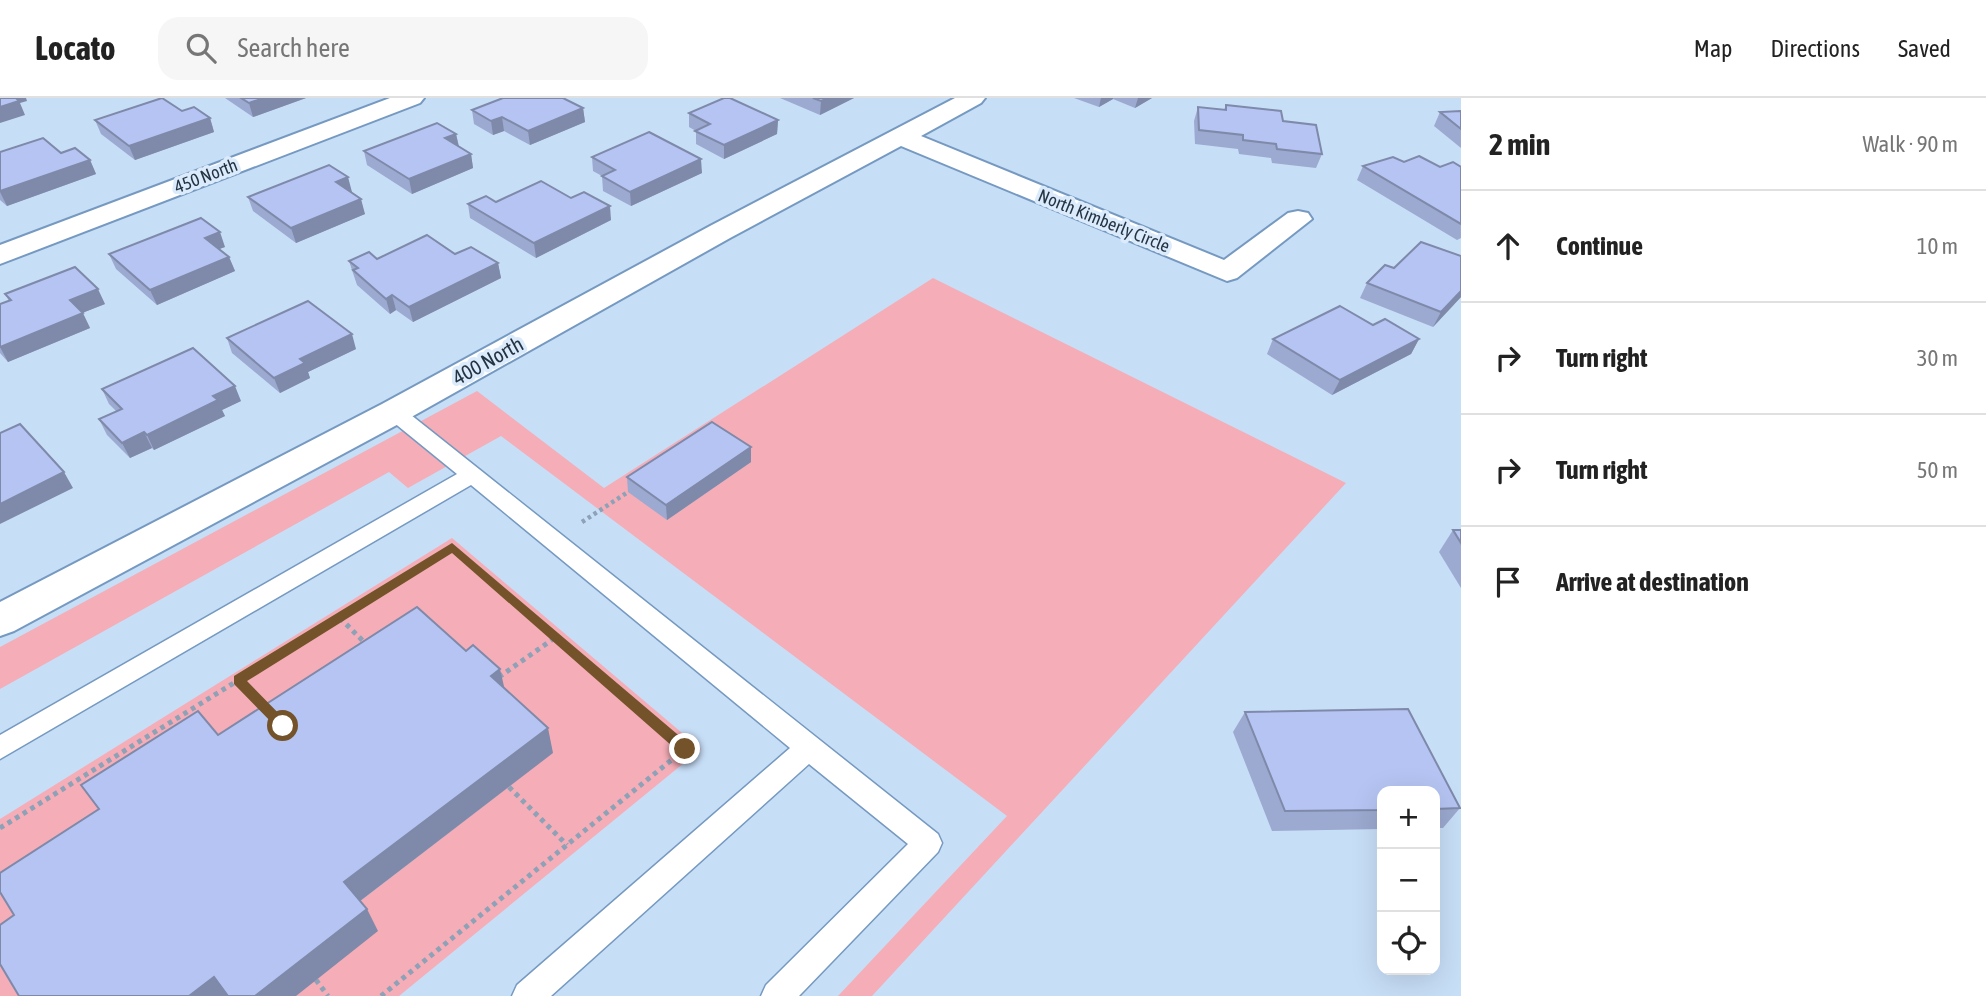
<!DOCTYPE html>
<html lang="en">
<head>
<meta charset="utf-8">
<style>
  :root { --surface:#fff; --page:#f6f6f6; --text:#222; --muted:#767676; --line:#e0e0e0 }
  body { margin:0; font-family:"Asap Condensed",sans-serif; background:var(--page); color:var(--text) }
  .controls { position:absolute; right:21px; bottom:21px; display:grid; overflow:hidden; border-radius:14px; box-shadow:0 7px 28px #0002 }
  .controls button { width:63px; height:63px; display:grid; place-items:center; padding:0; border:0; border-bottom:2px solid var(--line); background:var(--surface); color:var(--text); font:35px sans-serif }
  .stop { position:absolute; width:21px; height:21px; margin:-16px; border:5px solid #74532a; border-radius:50%; background:#fff }
  .stop.end { background:#74532a; border-color:#fff; box-shadow:0 2px 7px #0008 }
  .list { margin:0; padding:0; list-style:none }
  h2 { display:flex; justify-content:space-between; align-items:center; height:91px; margin:0; padding:0 28px; font-size:30px }
  h2 small { font-size:23px; font-weight:400; color:var(--muted) }
  .list li { display:grid; grid-template-columns:46px 1fr auto; gap:21px; align-items:center; box-sizing:border-box; height:112px; padding:0 28px; border-top:2px solid var(--line) }
  .list b { display:block; font-size:26px; white-space:nowrap }
  .list em { font-size:23px; font-style:normal; color:var(--muted) }
  .icon { flex:none; width:38px; height:38px; fill:none; stroke:currentColor; stroke-width:2; stroke-linecap:round; stroke-linejoin:round }
  .map { position:relative; flex:none; width:1461px; height:898px; overflow:hidden }
  header { display:flex; align-items:center; gap:42px; box-sizing:border-box; height:98px; padding:0 35px; background:var(--surface); border-bottom:2px solid var(--line) }
  header strong { font-size:33px }
  nav { display:flex; gap:38px; margin-inline-start:auto; font-size:24px }
  .search { width:490px; height:63px; background:var(--page); display:flex; align-items:center; gap:18px; box-sizing:border-box; padding:0 24px; border-radius:21px; color:var(--muted); font-size:26px }
  main { display:flex }
  aside { flex:1; background:var(--surface) }
  .map>svg:first-child { display:block }
  .green { fill:#f5adb7 }
  .lines { fill:none; stroke-linecap:round; stroke-linejoin:round }
  .service-casing { stroke:#7599c0; stroke-width:3 }
  .minor-casing { stroke:#7599c0; stroke-width:4 }
  .path-far1 { stroke:#8da1b7; stroke-width:4.5; stroke-dasharray:3.5 3.5; stroke-linecap:butt }
  .path { stroke:#8da1b7; stroke-width:5; stroke-dasharray:4.5 4.5; stroke-linecap:butt }
  .service { fill:#fff; fill-rule:evenodd }
  .minor { fill:#fff; fill-rule:evenodd }
  .wall { fill:#9ca9d0 }
  .shaded-wall { fill:#7f89a9 }
  .building { fill:#b5c4f2; stroke:#7f89a9; stroke-width:2 }
  .route { fill:#74532a }
  .labels { text-anchor:middle; stroke-width:7; stroke-linejoin:round; paint-order:stroke }
  .far-street-label { font-size:18px; fill:#253444; stroke:#dbebfb }
  .street-label { font-size:21px; fill:#253444; stroke:#dbebfb }
</style>
</head>
<body>
<header>
<strong>Locato</strong>
<div class="search"><svg class="icon" aria-label="search" viewBox="0 0 24 24"><circle cx="10" cy="10" r="6"/><path d="M15 15l6 6"/></svg>Search here</div>
<nav><a>Map</a><a>Directions</a><a>Saved</a></nav>
</header>
<main>
<div class="map">
<svg width="1461" height="898" viewBox="0 0 1461 898">
  <rect width="100%" height="100%" fill="#c7def7"/>
  <!-- green -->
  <g class="green">
    <polygon points="933,180 1346,385 872,898 838,898 1007,718 501,338 408,390 389,374 0,591 0,549 477,293 604,390"/>
    <polygon points="452,440 701,651 399,898 296,898 355,807 552,655 29,898 0,898 0,721"/>
  </g>
  <g class="lines">
    <defs>
      <polygon id="service" points="394,308 401,309 938,736 942,745 938,754 799,898 761,898 766,887 908,746 809,666 551,898 512,898 517,887 790,650 471,387 0,661 0,637 457,376 387,319 384,314 387,309"/>
      <g id="minor">
        <polygon points="390,0 424,0 420,5 0,166 0,147"/>
        <polygon points="955,0 985,0 981,5 921,38 1224,162 1288,115 1298,113 1308,115 1312,121 1237,180 1227,183 901,48 730,140 406,322 14,533 0,538 0,504 382,306 710,128"/>
      </g>
    </defs>
    <!-- service casing -->
    <use href="#service" class="service-casing"/>
    <!-- minor casing -->
    <use href="#minor" class="minor-casing"/>
    <!-- path-far1 -->
    <g class="path-far1">
      <polyline points="582,424 628,394"/>
      <polyline points="342,518 452,450 531,518"/>
    </g>
    <!-- path -->
    <g class="path">
      <polyline points="340,520 367,547"/>
      <polyline points="499,579 556,539"/>
      <polyline points="239,582 266,610"/>
      <polyline points="509,689 567,747"/>
      <polyline points="0,730 345,516"/>
      <polyline points="316,882 328,898"/>
      <polyline points="381,898 685,651 529,516"/>
    </g>
    <!-- service -->
    <use href="#service" class="service"/>
    <!-- minor -->
    <use href="#minor" class="minor"/>
  </g>
  <!-- wall -->
  <g class="wall">
    <polygon points="225,0 306,0 253,19"/>
    <polygon points="780,0 854,0 820,17"/>
    <polygon points="1074,0 1152,0 1135,10 1113,1 1099,9"/>
    <polygon points="1226,7 1283,23 1322,56 1316,70 1272,65 1271,60 1239,56 1238,51 1195,46 1194,23 1198,9 1224,12"/>
    <polygon points="583,10 585,24 530,47 504,33 493,37 474,26 472,12"/>
    <polygon points="182,13 210,20 214,34 135,62 101,36 95,22"/>
    <polygon points="1461,13 1461,50 1434,28 1440,14"/>
    <polygon points="689,15 778,22 777,36 724,61 696,46 696,33 689,29"/>
    <polygon points="456,36 459,48 471,56 473,70 412,96 367,67 364,53"/>
    <polygon points="0,54 61,55 90,62 96,76 7,108 0,102"/>
    <polygon points="592,59 702,75 631,108 603,93 602,78 593,73"/>
    <polygon points="1404,64 1440,69 1461,69 1461,140 1457,142 1357,82 1363,68"/>
    <polygon points="350,94 365,116 296,145 253,113 248,99 352,94"/>
    <polygon points="496,104 611,122 536,160 470,120 468,106"/>
    <polygon points="225,149 219,151 229,159 235,173 157,207 116,171 109,156"/>
    <polygon points="455,156 498,165 501,180 413,224 396,212 390,216 357,187 349,163"/>
    <polygon points="1461,158 1461,199 1433,229 1360,200 1367,185 1394,170"/>
    <polygon points="5,196 105,206 82,215 90,230 8,264 0,255 0,206 9,203"/>
    <polygon points="1373,227 1419,241 1411,256 1332,297 1267,256 1273,241"/>
    <polygon points="227,240 356,251 308,274 310,280 280,295 232,255"/>
    <polygon points="102,291 241,303 222,312 225,318 154,352 152,350 130,360 107,337 99,321 117,314 109,306"/>
    <polygon points="751,349 751,364 667,422 628,394 627,379"/>
    <polygon points="1453,432 1461,432 1461,490 1439,454"/>
    <polygon points="1408,611 1460,710 1443,730 1435,730 1435,693 1382,693 1382,731 1272,733 1233,634 1245,614"/>
  </g>
  <!-- shaded-wall -->
  <g class="shaded-wall">
    <polygon points="10,0 26,0 27,3 20,5 25,17 0,25 0,9"/>
    <polygon points="264,0 306,0 253,19 249,5"/>
    <polygon points="828,0 854,0 820,17 821,3"/>
    <polygon points="1101,0 1113,0 1113,1 1099,9"/>
    <polygon points="1138,0 1152,0 1135,10"/>
    <polygon points="583,10 585,24 530,47 528,33"/>
    <polygon points="502,19 504,33 493,37 491,23"/>
    <polygon points="210,20 214,34 135,62 129,48"/>
    <polygon points="778,22 777,36 724,61 724,47"/>
    <polygon points="456,36 459,50 445,40"/>
    <polygon points="471,56 473,70 412,96 409,81"/>
    <polygon points="701,61 702,75 631,108 630,94"/>
    <polygon points="90,62 96,76 7,108 0,94 0,93"/>
    <polygon points="348,79 352,94 340,99 336,84"/>
    <polygon points="361,101 365,116 296,145 291,130"/>
    <polygon points="610,108 611,122 536,160 534,145"/>
    <polygon points="220,134 225,149 211,154 205,140"/>
    <polygon points="229,159 235,173 157,207 150,192"/>
    <polygon points="498,165 501,180 413,224 409,209"/>
    <polygon points="98,191 105,206 77,217 70,202"/>
    <polygon points="1461,193 1461,199 1433,229 1441,214"/>
    <polygon points="392,197 396,212 390,216 386,201"/>
    <polygon points="83,215 90,230 8,264 0,249"/>
    <polygon points="352,236 356,251 308,274 310,280 280,295 274,280 300,261"/>
    <polygon points="1419,241 1411,256 1332,297 1340,282"/>
    <polygon points="235,288 241,303 222,312 225,318 154,352 147,337 213,298"/>
    <polygon points="144,334 152,350 130,360 122,345"/>
    <polygon points="751,349 751,364 667,422 666,407"/>
    <polygon points="64,374 73,390 0,426 0,406"/>
    <polygon points="500,571 506,597 491,578"/>
    <polygon points="548,630 553,655 355,807 344,784"/>
    <polygon points="367,811 378,833 296,898 255,898"/>
    <polygon points="214,879 229,898 189,898"/>
  </g>
  <!-- building -->
  <g class="building">
    <polygon points="0,0 16,0 19,3 0,9"/>
    <polygon points="162,0 182,13 194,9 210,20 129,48 95,22"/>
    <polygon points="241,0 264,0 249,5"/>
    <polygon points="503,0 563,0 583,10 528,33 502,19 491,23 472,12"/>
    <polygon points="724,0 730,0 778,22 724,47 695,33 710,26 689,15"/>
    <polygon points="813,0 828,0 821,3"/>
    <polygon points="1226,7 1281,13 1283,23 1316,27 1322,56 1277,51 1276,46 1243,42 1243,37 1199,32 1198,9 1226,12"/>
    <polygon points="1461,13 1461,31 1440,14"/>
    <polygon points="437,25 456,36 445,40 471,56 409,81 364,53"/>
    <polygon points="649,34 701,61 630,94 602,78 615,72 592,59"/>
    <polygon points="43,40 61,55 75,50 90,62 0,93 0,54"/>
    <polygon points="1419,58 1440,69 1453,64 1461,69 1461,126 1363,68 1393,59 1404,64"/>
    <polygon points="329,67 348,79 336,84 361,101 291,130 248,99"/>
    <polygon points="541,83 571,100 584,94 610,108 534,145 468,106 486,98 496,104"/>
    <polygon points="201,120 220,134 205,140 229,159 150,192 109,156"/>
    <polygon points="427,137 455,156 471,149 498,165 409,209 392,197 386,201 353,172 358,170 349,163 369,154 377,161"/>
    <polygon points="1421,144 1461,158 1461,193 1441,214 1367,185 1385,167 1394,170"/>
    <polygon points="75,169 98,191 70,202 83,215 0,249 0,206 11,202 5,196"/>
    <polygon points="308,203 352,236 300,261 305,265 274,280 227,240"/>
    <polygon points="1340,208 1373,227 1385,221 1419,241 1340,282 1273,241"/>
    <polygon points="193,250 235,288 213,298 218,302 147,337 144,334 122,345 99,321 122,311 102,291"/>
    <polygon points="712,324 751,349 666,407 627,379"/>
    <polygon points="20,326 64,374 0,406 0,335"/>
    <polygon points="1453,432 1461,432 1461,445"/>
    <polygon points="417,509 466,553 473,547 500,571 491,578 548,630 344,784 367,811 255,898 228,898 214,879 189,898 19,898 0,866 0,827 14,817 0,794 0,775 99,711 81,687 198,613 218,637"/>
    <polygon points="1408,611 1460,710 1435,711 1435,693 1382,693 1382,712 1285,713 1245,614"/>
  </g>
  <!-- route -->
  <polygon class="route" points="452,445 690,647 690,655 680,655 452,455 247,583 288,625 288,632 279,632 234,586 234,578"/>
  <g class="labels">
    <!-- far-street labels -->
    <g class="far-street-label">
      <text transform="translate(206 78) rotate(-21)" y="6">450 North</text>
      <text transform="translate(1104 123) rotate(22)" y="6">North Kimberly Circle</text>
    </g>
    <!-- street labels -->
    <g class="street-label">
      <text transform="translate(488 263) rotate(-29)" y="7">400 North</text>
    </g>
  </g>
</svg>
<div class="controls">
<button>+</button>
<button>−</button>
<button><svg class="icon" aria-label="locate" viewBox="0 0 24 24"><circle cx="12" cy="12" r="6"/><path d="M12 2v4M12 18v4M2 12h4M18 12h4"/></svg></button>
</div>
<div class="stop" style="left:283px;top:628px"></div>
<div class="stop end" style="left:685px;top:651px"></div>
</div>
<aside>
<h2>2 min<small>Walk · 90 m</small></h2>
<ul class="list">
<li><svg class="icon" aria-label="ahead" viewBox="0 0 24 24"><path d="M12 20V5M6 11l6-6 6 6"/></svg><div><b>Continue</b></div><em>10 m</em></li>
<li><svg class="icon" aria-label="right" viewBox="0 0 24 24"><path d="M7 20v-9h11M14 6l5 5-5 5"/></svg><div><b>Turn right</b></div><em>30 m</em></li>
<li><svg class="icon" aria-label="right" viewBox="0 0 24 24"><path d="M7 20v-9h11M14 6l5 5-5 5"/></svg><div><b>Turn right</b></div><em>50 m</em></li>
<li><svg class="icon" aria-label="arrive" viewBox="0 0 24 24"><path d="M6 21V4h12l-3 4 3 4H6"/></svg><div><b>Arrive at destination</b></div></li>
</ul>
</aside>
</main>
</body>
</html>
